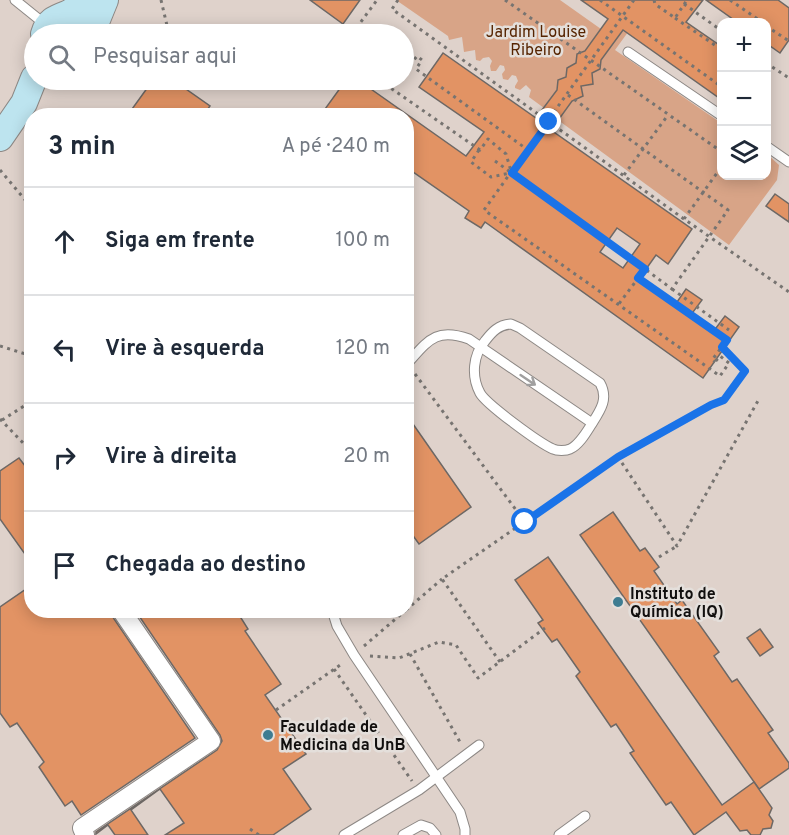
<!DOCTYPE html>
<html lang="pt">
<head>
<meta charset="utf-8">
<style>
  :root { --surface:#fff; --page:#f6f6f7; --text:#1f2937; --muted:#747a83; --line:#e0e1e3 }
  body { margin:0; font-family:Overpass,sans-serif; background:var(--page); color:var(--text) }
  .controls { position:absolute; right:18px; top:18px; display:grid; overflow:hidden; border-radius:12px; box-shadow:0 3px 15px #0003 }
  .controls button { width:54px; height:54px; display:grid; place-items:center; padding:0; border:0; border-bottom:2px solid var(--line); background:var(--surface); color:var(--text); font:30px sans-serif }
  .stop { position:absolute; width:18px; height:18px; margin:-14px; border:4px solid #1a73e8; border-radius:50%; background:#fff }
  .stop.end { background:#1a73e8; border-color:#fff; box-shadow:0 2px 6px #0008 }
  .list { margin:0; padding:0; list-style:none }
  h2 { display:flex; justify-content:space-between; align-items:center; height:78px; margin:0; padding:0 24px; font-size:26px }
  h2 small { font-size:20px; font-weight:400; color:var(--muted) }
  .list li { display:grid; grid-template-columns:39px 1fr auto; gap:18px; align-items:center; box-sizing:border-box; height:108px; padding:0 24px; border-top:2px solid var(--line) }
  .list b { display:block; font-size:22px; white-space:nowrap }
  .list em { font-size:20px; font-style:normal; color:var(--muted) }
  .icon { flex:none; width:33px; height:33px; fill:none; stroke:currentColor; stroke-width:2; stroke-linecap:round; stroke-linejoin:round }
  .map { position:relative; flex:none; width:789px; height:835px; overflow:hidden }
  .search { position:absolute; background:var(--surface); box-shadow:0 3px 15px #0003; left:24px; top:24px; width:390px; height:66px; display:flex; align-items:center; gap:15px; box-sizing:border-box; padding:0 21px; border-radius:33px; color:var(--muted); font-size:22px }
  .panel { position:absolute; background:var(--surface); box-shadow:0 3px 15px #0003; left:24px; top:108px; width:390px; height:510px; border-radius:24px }
  .map>svg:first-child { display:block }
  .built { fill:#dfd2cb; fill-rule:evenodd }
  .green { fill:#d8a487 }
  .building { fill:#e29364; stroke:#6d6865; stroke-width:1.5; fill-rule:evenodd }
  .lines { fill:none; stroke-linecap:round; stroke-linejoin:round }
  .lane-casing { stroke:#8d8885; stroke-width:11 }
  .street-casing { stroke:#8d8885; stroke-width:20 }
  .secondary-casing { stroke:#8d8885; stroke-width:28 }
  .path { stroke:#777471; stroke-width:3; stroke-dasharray:3 4.5; stroke-linecap:butt }
  .lane { stroke:#fff; stroke-width:9 }
  .street { stroke:#fff; stroke-width:18 }
  .secondary { stroke:#bde4ef; stroke-width:26 }
  .oneway { stroke:#a09f9f }
  .route { stroke:#1a73e8; stroke-width:8 }
  .poi-dot { fill:#3e7c91; stroke:#e4dfdb; stroke-width:2 }
  .labels { text-anchor:middle; stroke-width:5; stroke-linejoin:round; paint-order:stroke }
  .park-label { font-size:16px; fill:#562400; stroke:#e4dfdb }
  .poi-label { font-size:16px; font-weight:bold; fill:#110f0e; stroke:#e4dfdb; text-anchor:start }
</style>
</head>
<body>
<div class="map">
<svg width="789" height="835" viewBox="0 0 789 835">
  <rect width="100%" height="100%" fill="#e4dfdb"/>
  <!-- built -->
  <path class="built" d="M0,0H789V835H0ZM722,22H766V176H722ZM34,34H404V80H34ZM32,116H406V610H32Z"/>
  <!-- green -->
  <g class="green">
    <polygon points="396,0 560,0 601,29 585,51 577,54 576,63 567,68 566,77 558,80 557,90 544,108 529,97 531,90 526,85 520,90 515,88 515,86 518,81 516,76 512,75 508,80 503,79 502,74 505,70 504,66 500,65 496,71 491,71 490,66 492,61 489,57 483,58 480,61 476,60 475,50 464,52 462,37 449,40 448,36"/>
    <polygon points="627,25 631,28 615,50 721,123 722,176 766,176 767,154 779,165 777,180 729,245 558,120 572,101 583,96 581,86 592,73 600,69 601,60"/>
  </g>
  <!-- building -->
  <g class="building">
    <polygon points="310,0 360,0 343,24"/>
    <path d="M581,0H703L686,22L722,47V100L623,30L601,60L600,69L592,73L593,84L581,86L583,96L572,101L551,130L692,229L668,264L656,255L639,279L675,305L686,289L702,300L690,316L713,332L725,316L739,327L703,378L485,222L481,228L465,218L469,211L406,167V116H334L325,109L346,80H358L466,156L484,132L419,87L443,53L536,118L557,90L558,80L566,77L567,68L576,63L577,54L585,51L608,19ZM617,228L640,244L623,268L600,252Z"/>
    <polygon points="706,0 778,0 789,8 789,40 780,53 766,43 766,22 737,22"/>
    <polygon points="153,80 173,80 210,106 203,116 127,116"/>
    <polygon points="775,194 789,204 789,222 766,206"/>
    <polygon points="406,414 471,507 419,544 406,526"/>
    <polygon points="19,458 32,475 32,564 0,519 0,471"/>
    <polygon points="613,512 640,551 645,548 659,567 654,571 677,604 682,600 719,652 714,656 732,682 737,679 773,730 768,733 789,763 789,768 759,789 580,535"/>
    <polygon points="548,557 722,805 754,782 772,808 769,815 773,821 771,828 763,829 760,835 751,835 747,830 740,831 726,812 694,835 671,802 666,805 630,753 634,751 616,724 611,727 576,676 580,672 557,639 552,642 538,623 543,620 515,580"/>
    <polygon points="32,585 32,610 110,610 112,616 195,738 81,815 72,801 65,806 39,767 44,762 17,723 10,727 0,713 0,607"/>
    <polygon points="135,610 236,610 248,629 245,631 281,684 265,695 306,754 283,769 311,809 273,835 165,835 184,823 160,789 131,810 148,835 115,835 108,825 96,834 96,832 217,750 222,741 220,735"/>
    <polygon points="760,629 773,647 760,656 747,638"/>
  </g>
  <g class="lines">
    <defs>
      <g id="lane">
        <polyline points="15,0 46,25"/>
        <polyline points="628,52 722,116"/>
        <polyline points="766,146 789,162"/>
        <path d="M511,324L520,328L600,383C609,399 600,411 591,425C586,433 579,445 570,449C566,451 557,451 553,449C539,443 486,404 480,393C471,376 473,355 485,341C492,332 498,325 511,324Z"/>
        <path d="M406,365C428,341 435,327 469,339L592,423"/>
        <polyline points="332,610 337,626 354,655 460,812 465,829 465,835"/>
        <polyline points="344,835 419,790 479,745"/>
        <polyline points="403,835 421,825 430,828 436,835"/>
        <polyline points="559,835 585,816"/>
      </g>
      <polyline id="street" points="85,835 82,828 211,741 121,610"/>
      <g id="secondary">
        <path d="M71,12C84,16 93,20 96,34"/>
        <polyline points="94,27 105,0"/>
        <path d="M44,34C48,20 56,18 69,13C75,10 80,4 85,0"/>
        <polyline points="0,138 24,103 34,78"/>
      </g>
    </defs>
    <!-- lane casing -->
    <use href="#lane" class="lane-casing"/>
    <!-- street casing -->
    <use href="#street" class="street-casing"/>
    <!-- secondary casing -->
    <use href="#secondary" class="secondary-casing"/>
    <!-- path -->
    <g class="path">
      <polyline points="161,0 169,34"/>
      <polyline points="398,0 392,9 684,219 789,292"/>
      <polyline points="505,0 722,152"/>
      <polyline points="600,0 722,87"/>
      <polyline points="634,0 484,210 720,376 729,363 720,356 715,362"/>
      <polyline points="654,0 655,4 675,18 687,0"/>
      <polyline points="730,0 762,22"/>
      <polyline points="684,4 722,31"/>
      <polyline points="675,18 722,50"/>
      <polyline points="766,26 789,41"/>
      <polyline points="357,27 368,34"/>
      <polyline points="352,34 377,0"/>
      <polyline points="404,60 410,65 417,56 422,60 416,69 528,150"/>
      <polyline points="766,63 789,78"/>
      <polyline points="379,80 480,150 488,139 506,154 511,171"/>
      <polyline points="568,95 728,210 672,289 645,269"/>
      <polyline points="479,150 471,162 491,177 510,173"/>
      <polyline points="495,161 645,269 618,305"/>
      <polyline points="0,170 32,208"/>
      <polyline points="624,175 668,115"/>
      <polyline points="684,219 722,166"/>
      <polyline points="638,278 727,340 712,360 715,362"/>
      <polyline points="672,289 729,330"/>
      <polyline points="0,346 32,356"/>
      <polyline points="415,374 525,522"/>
      <polyline points="0,419 27,447"/>
      <polyline points="2,420 32,401"/>
      <polyline points="618,457 710,405 724,401 745,371 720,345"/>
      <polyline points="659,557 677,546"/>
      <polyline points="406,610 442,579"/>
      <polyline points="364,646 406,610"/>
      <polyline points="410,654 460,742"/>
      <polyline points="370,656 399,658 439,642 456,645 478,678 545,628"/>
      <polyline points="500,662 442,579 618,457 677,546 759,399"/>
      <polyline points="334,669 412,781"/>
      <polyline points="276,710 343,663"/>
      <polyline points="250,829 259,835"/>
    </g>
    <!-- lane -->
    <use href="#lane" class="lane"/>
    <!-- street -->
    <use href="#street" class="street"/>
    <!-- secondary -->
    <use href="#secondary" class="secondary"/>
  </g>
  <!-- one-way arrows -->
  <defs><path id="oneway-shaft" d="M-6 0H5M1.5-3L5.5 0L1.5 3" fill="none" stroke-width="1.6" stroke-linecap="round" stroke-linejoin="round" transform="scale(1.5)"/></defs>
  <use class="oneway" href="#oneway-shaft" transform="translate(528 380) rotate(34)"/>
  <g class="lines">
    <!-- route -->
    <polyline class="route" points="525,522 618,457 711,405 724,400 745,371 722,347 727,340 638,278 645,269 512,173 549,122"/>
  </g>
  <!-- markers -->
  <g class="poi-dot">
    <circle cx="618" cy="602" r="6"/>
    <circle cx="268" cy="735" r="6"/>
  </g>
  <g class="labels">
    <!-- park labels -->
    <g class="park-label">
      <text x="536" y="37">Jardim Louise<tspan x="536" dy="18">Ribeiro</tspan></text>
    </g>
    <!-- poi labels -->
    <g class="poi-label">
      <text x="630" y="599">Instituto de<tspan x="630" dy="18">Química (IQ)</tspan></text>
      <text x="280" y="732">Faculdade de<tspan x="280" dy="18">Medicina da UnB</tspan></text>
    </g>
  </g>
</svg>
<div class="controls">
<button>+</button>
<button>−</button>
<button><svg class="icon" aria-label="layers" viewBox="0 0 24 24"><path d="M12 4l9 5-9 5-9-5zM3 14l9 5 9-5"/></svg></button>
</div>
<div class="stop" style="left:525px;top:522px"></div>
<div class="stop end" style="left:549px;top:122px"></div>
<div class="search"><svg class="icon" aria-label="search" viewBox="0 0 24 24"><circle cx="10" cy="10" r="6"/><path d="M15 15l6 6"/></svg>Pesquisar aqui</div>
<section class="panel">
<h2>3 min<small>A pé · 240 m</small></h2>
<ul class="list">
<li><svg class="icon" aria-label="ahead" viewBox="0 0 24 24"><path d="M12 20V5M6 11l6-6 6 6"/></svg><div><b>Siga em frente</b></div><em>100 m</em></li>
<li><svg class="icon" aria-label="left" viewBox="0 0 24 24"><path d="M17 20v-9H6M10 6l-5 5 5 5"/></svg><div><b>Vire à esquerda</b></div><em>120 m</em></li>
<li><svg class="icon" aria-label="right" viewBox="0 0 24 24"><path d="M7 20v-9h11M14 6l5 5-5 5"/></svg><div><b>Vire à direita</b></div><em>20 m</em></li>
<li><svg class="icon" aria-label="arrive" viewBox="0 0 24 24"><path d="M6 21V4h12l-3 4 3 4H6"/></svg><div><b>Chegada ao destino</b></div></li>
</ul>
</section>
</div>
</body>
</html>
